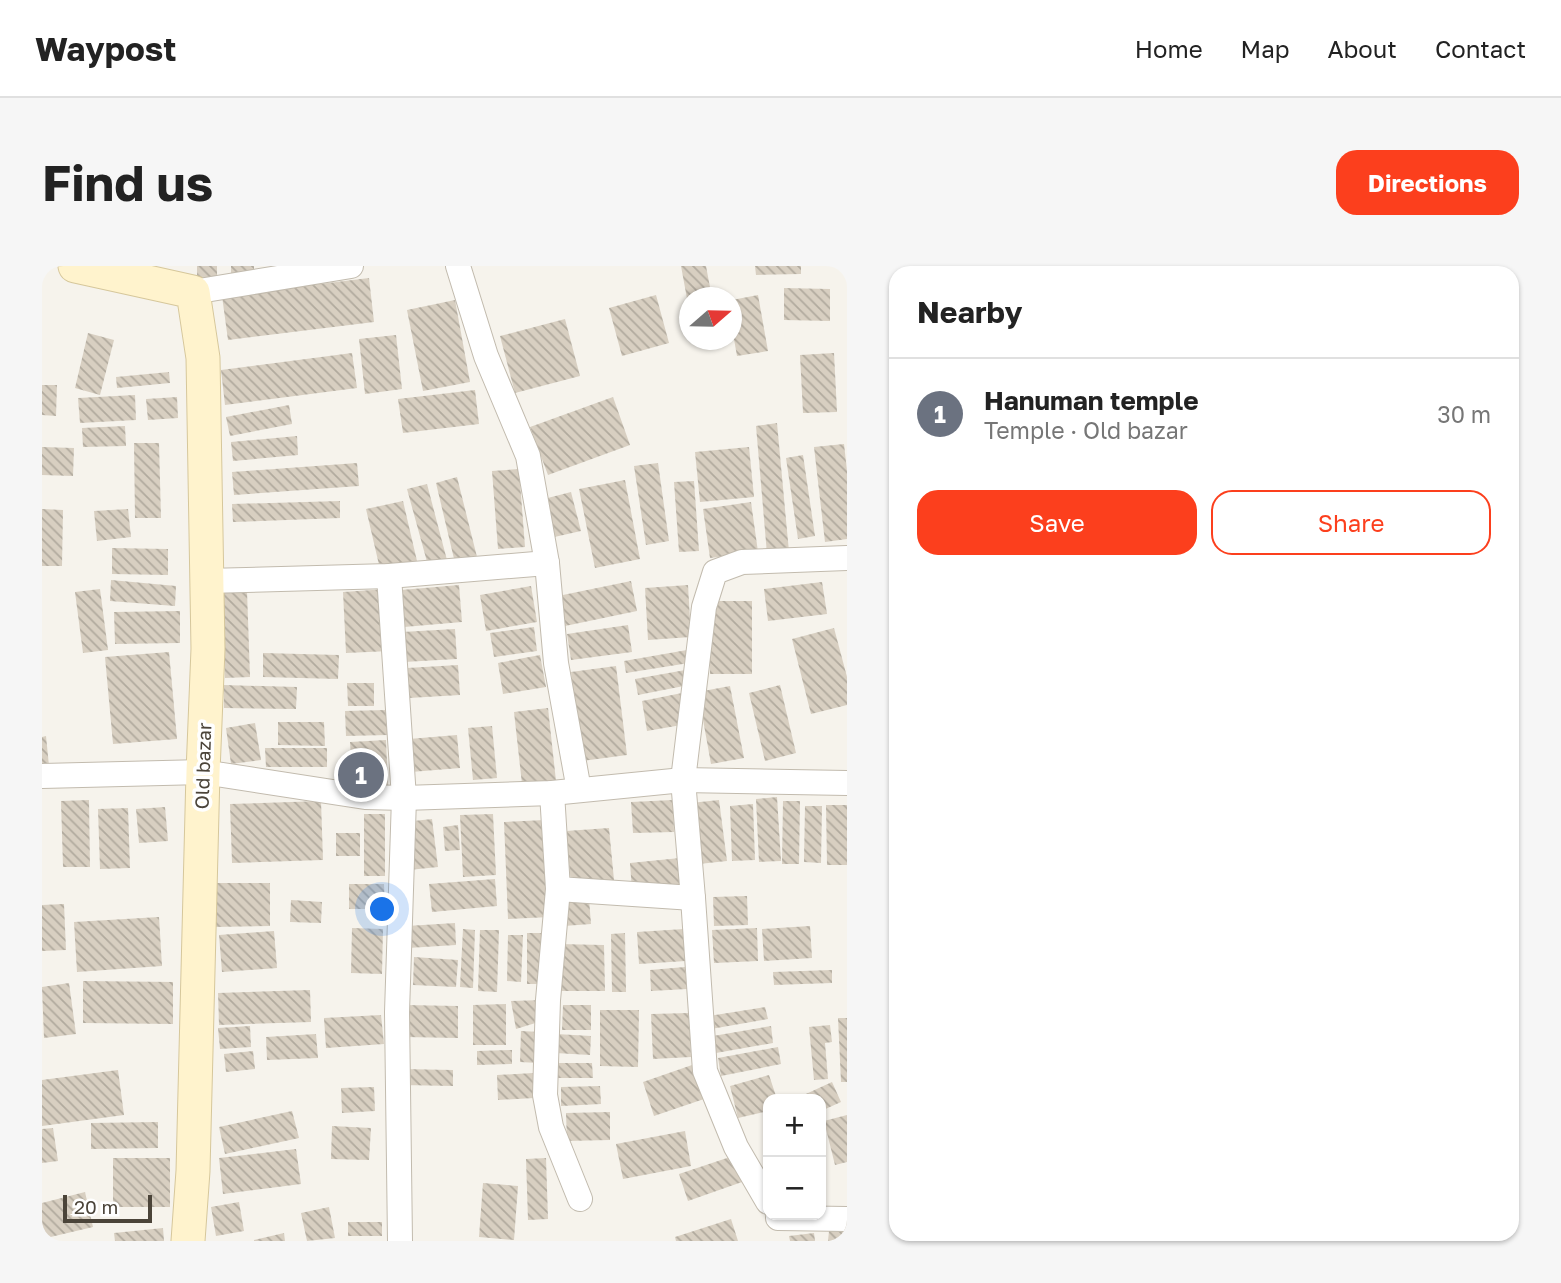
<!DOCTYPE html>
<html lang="en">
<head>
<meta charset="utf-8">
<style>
  :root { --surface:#fff; --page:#f6f6f6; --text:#222; --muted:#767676; --line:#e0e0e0; --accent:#fc3f1d }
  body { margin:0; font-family:"Golos Text",sans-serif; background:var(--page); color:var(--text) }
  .controls { position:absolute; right:21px; bottom:21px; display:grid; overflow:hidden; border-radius:14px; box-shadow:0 2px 5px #0004 }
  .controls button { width:63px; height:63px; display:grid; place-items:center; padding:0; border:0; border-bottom:2px solid var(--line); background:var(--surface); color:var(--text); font:35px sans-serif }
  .compass { position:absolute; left:637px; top:21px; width:63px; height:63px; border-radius:50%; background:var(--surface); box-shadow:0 2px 5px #0004; rotate:70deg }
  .scale { position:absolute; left:21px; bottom:18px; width:89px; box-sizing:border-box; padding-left:7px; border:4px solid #4b4439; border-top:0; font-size:19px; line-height:24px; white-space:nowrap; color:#4b4439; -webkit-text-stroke:5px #fff; paint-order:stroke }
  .you { position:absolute; left:341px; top:644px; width:24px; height:24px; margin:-18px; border:5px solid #fff; border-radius:50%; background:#1a73e8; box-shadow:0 0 0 10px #1a73e833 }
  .badge { display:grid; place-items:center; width:46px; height:46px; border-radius:50%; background:var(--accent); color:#fff; font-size:23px; font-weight:700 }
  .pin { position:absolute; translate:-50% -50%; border:4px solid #fff; box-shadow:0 2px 7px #0006 }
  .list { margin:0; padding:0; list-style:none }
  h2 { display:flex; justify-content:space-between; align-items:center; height:91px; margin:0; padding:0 28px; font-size:30px }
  h2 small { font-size:23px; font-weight:400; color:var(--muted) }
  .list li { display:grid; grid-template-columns:46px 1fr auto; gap:21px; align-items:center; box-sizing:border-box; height:112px; padding:0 28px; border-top:2px solid var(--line) }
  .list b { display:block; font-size:26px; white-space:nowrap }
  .list p { margin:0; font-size:23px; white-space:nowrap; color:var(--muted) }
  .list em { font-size:23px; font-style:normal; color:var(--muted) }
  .actions { display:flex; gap:14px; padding:21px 28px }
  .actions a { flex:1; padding:16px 0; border:2px solid var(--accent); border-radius:21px; text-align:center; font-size:24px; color:var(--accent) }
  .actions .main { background:var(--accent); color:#fff }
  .map { position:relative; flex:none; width:805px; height:975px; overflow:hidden; border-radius:21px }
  header { display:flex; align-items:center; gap:42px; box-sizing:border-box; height:98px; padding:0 35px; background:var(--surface); border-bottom:2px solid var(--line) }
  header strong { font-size:33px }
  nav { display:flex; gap:38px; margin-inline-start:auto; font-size:24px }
  .intro { display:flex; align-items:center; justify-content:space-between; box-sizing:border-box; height:168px; padding:0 42px }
  h1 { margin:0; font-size:49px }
  .button { padding:18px 32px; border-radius:21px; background:var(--accent); color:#fff; font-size:24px; font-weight:700 }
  main { display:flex; gap:42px; padding:0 42px }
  aside { flex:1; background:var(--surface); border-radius:21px; box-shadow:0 2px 5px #0004 }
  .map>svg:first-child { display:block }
  .building { fill:url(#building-back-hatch) }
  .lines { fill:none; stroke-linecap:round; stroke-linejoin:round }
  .street-casing { stroke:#c2bbae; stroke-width:26 }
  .secondary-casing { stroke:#d6c79b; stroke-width:35 }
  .street { stroke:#fff; stroke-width:24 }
  .secondary { stroke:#fff3cd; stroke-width:33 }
  .labels { text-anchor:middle; stroke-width:7; stroke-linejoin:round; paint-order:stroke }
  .street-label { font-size:19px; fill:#4b4439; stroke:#fff }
</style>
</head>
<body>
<header>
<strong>Waypost</strong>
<nav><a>Home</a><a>Map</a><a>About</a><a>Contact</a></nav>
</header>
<div class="intro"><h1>Find us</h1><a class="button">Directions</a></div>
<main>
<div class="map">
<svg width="805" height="975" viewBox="0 0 805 975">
  <defs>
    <pattern id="building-back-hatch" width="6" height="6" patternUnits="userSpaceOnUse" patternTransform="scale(1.75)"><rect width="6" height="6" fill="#d8cfc1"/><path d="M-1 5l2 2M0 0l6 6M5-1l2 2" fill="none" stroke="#b1aa9e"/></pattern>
  </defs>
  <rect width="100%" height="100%" fill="#f6f3ec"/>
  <!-- building -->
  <g class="building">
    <rect x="155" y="0" width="20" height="14"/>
    <rect x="189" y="0" width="23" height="12"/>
    <polygon points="639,0 664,0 670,32 648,32 646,38"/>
    <polygon points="713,0 759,0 759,8 714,9"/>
    <polygon points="327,12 332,56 186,74 180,30"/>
    <polygon points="742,22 788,23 788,55 742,54"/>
    <polygon points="614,29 627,77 580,90 567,42"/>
    <polygon points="716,29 726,85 695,90 690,62 690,34"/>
    <polygon points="413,34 428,116 381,125 365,44"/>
    <polygon points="523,53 538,110 473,127 458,70"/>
    <polygon points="46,67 72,74 58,129 33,122"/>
    <polygon points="354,69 360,123 323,128 317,73"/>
    <polygon points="310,87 315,122 183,139 179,104"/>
    <polygon points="792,87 795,146 761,147 758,89"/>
    <polygon points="127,106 128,117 75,122 74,111"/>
    <polygon points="0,119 15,119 14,150 0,149"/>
    <polygon points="433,124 437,158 361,167 356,133"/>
    <polygon points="93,129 94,154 38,157 36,132"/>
    <polygon points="135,131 136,152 106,154 104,133"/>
    <polygon points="571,131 588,179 506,209 488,161"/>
    <polygon points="247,139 250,158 188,170 184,151"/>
    <polygon points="735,157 747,286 725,288 714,160"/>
    <polygon points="83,160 84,180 41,181 40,162"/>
    <polygon points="255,170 256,189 191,195 189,176"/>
    <polygon points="92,177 117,177 119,252 93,252"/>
    <polygon points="802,178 805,205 805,273 783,276 772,181"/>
    <polygon points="0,181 32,182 31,210 0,209"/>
    <polygon points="707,181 712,231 658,236 653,186"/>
    <polygon points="761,189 773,270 756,273 744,192"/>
    <polygon points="315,197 317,220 192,229 190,206"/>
    <polygon points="616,197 627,275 604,279 592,200"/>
    <polygon points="477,203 483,281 456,283 450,205"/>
    <polygon points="415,211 435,291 413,297 394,217"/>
    <polygon points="583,214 598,293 553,302 537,223"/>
    <polygon points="652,215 657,285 637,286 632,216"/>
    <polygon points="385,218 406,298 387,303 365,223"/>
    <polygon points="529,226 539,265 508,272 498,234"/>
    <polygon points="298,235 298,252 191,256 190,238"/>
    <polygon points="361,235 375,295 338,303 324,243"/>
    <polygon points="709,236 716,286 668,292 661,243"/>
    <polygon points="0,243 21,244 20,300 0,300"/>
    <polygon points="86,243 89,271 55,275 52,245"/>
    <polygon points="70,282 126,283 126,309 70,308"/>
    <polygon points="69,314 134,320 133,340 68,335"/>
    <polygon points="589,315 595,345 523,360 516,330"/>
    <polygon points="780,316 785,348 726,355 722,323"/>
    <polygon points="417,319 420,356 362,361 359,324"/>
    <polygon points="646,319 649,371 606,374 603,322"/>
    <polygon points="489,320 495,356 444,365 438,329"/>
    <polygon points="58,323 66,384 41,387 33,326"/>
    <polygon points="345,323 348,385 304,387 301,326"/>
    <polygon points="180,325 205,325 208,411 183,412"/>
    <rect x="668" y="335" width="42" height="73"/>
    <polygon points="138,345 138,377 73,378 72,346"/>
    <polygon points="586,359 590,386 529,394 525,368"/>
    <polygon points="492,361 495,385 452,391 448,367"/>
    <polygon points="792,362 805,411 805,439 769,448 750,373"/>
    <polygon points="413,363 415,393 362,396 360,366"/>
    <polygon points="645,384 647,397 584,407 582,395"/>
    <polygon points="127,386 135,473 71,478 63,391"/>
    <polygon points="221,387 297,389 296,413 221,411"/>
    <polygon points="498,389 504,421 461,428 456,397"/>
    <polygon points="416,399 418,429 367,432 365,402"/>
    <polygon points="574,400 585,489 540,495 529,406"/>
    <polygon points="649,403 652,418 596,429 593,413"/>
    <polygon points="305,417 332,417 332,440 306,440"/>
    <polygon points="182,419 255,421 254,443 182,442"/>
    <polygon points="738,419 754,487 723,495 707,427"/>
    <polygon points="688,420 702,492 669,498 656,426"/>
    <polygon points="640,427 645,458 605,465 600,435"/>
    <polygon points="506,442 514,515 480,518 472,446"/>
    <polygon points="345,444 346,469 304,470 303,445"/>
    <polygon points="236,456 282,456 283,480 236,479"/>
    <polygon points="213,457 219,494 189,498 184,462"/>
    <polygon points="450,460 455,512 431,514 426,462"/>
    <polygon points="415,469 418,502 369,506 367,473"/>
    <polygon points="4,470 7,500 0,500 0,471"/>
    <polygon points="344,474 346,519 311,521 308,476"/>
    <polygon points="223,482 285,482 285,501 224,501"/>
    <polygon points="735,531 739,595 717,596 714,533"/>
    <polygon points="47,534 48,601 21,601 19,535"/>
    <polygon points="631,534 632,566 591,567 589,536"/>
    <polygon points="677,534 685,595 657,598 649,537"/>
    <polygon points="279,535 281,594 190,597 188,538"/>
    <polygon points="741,535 758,535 757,598 740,598"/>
    <polygon points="711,538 713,594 690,595 688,540"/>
    <polygon points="784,539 805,539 805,599 785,599"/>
    <polygon points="763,540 780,540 779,597 762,596"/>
    <polygon points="123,541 126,575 97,577 94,543"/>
    <polygon points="86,542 88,602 58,603 56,543"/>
    <rect x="322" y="548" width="21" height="62"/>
    <polygon points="451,548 454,609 421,611 418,549"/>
    <polygon points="390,553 396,601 367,604 362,556"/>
    <polygon points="503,554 508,651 466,653 462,556"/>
    <polygon points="416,559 418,584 403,585 401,561"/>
    <polygon points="567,562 572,614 529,618 524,565"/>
    <rect x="294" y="567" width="24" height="23"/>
    <polygon points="638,592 641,618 590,624 588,597"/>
    <polygon points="453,613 455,640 390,646 387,618"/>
    <polygon points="171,617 228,617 228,660 172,661"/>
    <polygon points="307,618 342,618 343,643 307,643"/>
    <polygon points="705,630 706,659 672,660 671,631"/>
    <polygon points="547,633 549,658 522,660 520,635"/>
    <polygon points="249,634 280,636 279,657 248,656"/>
    <polygon points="22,638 24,684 0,685 0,639"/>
    <polygon points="117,651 120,700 35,706 32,656"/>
    <polygon points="413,657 414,679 366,682 365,660"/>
    <polygon points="768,660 770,692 722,695 720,663"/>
    <polygon points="310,662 341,663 340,708 309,707"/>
    <polygon points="715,662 716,695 672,697 670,664"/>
    <polygon points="421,663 433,664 431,722 418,721"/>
    <polygon points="642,663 644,695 597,698 595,666"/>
    <polygon points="438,664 457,664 455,726 436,725"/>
    <polygon points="232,665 235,702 180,706 177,669"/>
    <polygon points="485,667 503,667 502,718 485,718"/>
    <polygon points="583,667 584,726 570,726 569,668"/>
    <polygon points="466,669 481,669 479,716 465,715"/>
    <polygon points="516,678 562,679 563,725 517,725"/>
    <polygon points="372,691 416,694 414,721 371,719"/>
    <polygon points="643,701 645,723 609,725 608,704"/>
    <polygon points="790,704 790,717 732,719 731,706"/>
    <polygon points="41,715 131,716 131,758 41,757"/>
    <polygon points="27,717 34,768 2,772 0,721"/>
    <polygon points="268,724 269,756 177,759 176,727"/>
    <polygon points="501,734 500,755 474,763 469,735"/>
    <polygon points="464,738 464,779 431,779 431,739"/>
    <polygon points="363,739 416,740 416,772 363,771"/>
    <polygon points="521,739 549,739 549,764 520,764"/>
    <polygon points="723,741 726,753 669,763 667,750"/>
    <polygon points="558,744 597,744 596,801 558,800"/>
    <polygon points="647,747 649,791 611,793 609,748"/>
    <polygon points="339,749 342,778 284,782 282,752"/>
    <polygon points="796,752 805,752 805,816 799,816"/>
    <polygon points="788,759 790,776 783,777 786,813 772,814 767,761"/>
    <polygon points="208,760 209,781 178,783 176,762"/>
    <polygon points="729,760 731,777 674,787 671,770"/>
    <polygon points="479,765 498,766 496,797 478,796"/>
    <polygon points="274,768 276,792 225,794 224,771"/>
    <polygon points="514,768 549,770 548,789 513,787"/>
    <polygon points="736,781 739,798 679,810 676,792"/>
    <polygon points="470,784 470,798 435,799 435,785"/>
    <polygon points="211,785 213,803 184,806 182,788"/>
    <polygon points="514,797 550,797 551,812 514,812"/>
    <polygon points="650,799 662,833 612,850 601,816"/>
    <polygon points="360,803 411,804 411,820 360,819"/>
    <polygon points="76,804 82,849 0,860 0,814"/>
    <polygon points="491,807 492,832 456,834 455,809"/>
    <polygon points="727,809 735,833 726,833 726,845 696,852 688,820"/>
    <polygon points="790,816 799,836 779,845 779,833 753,833"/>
    <polygon points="558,820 559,838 519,840 519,821"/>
    <polygon points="332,821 333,845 300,847 299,822"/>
    <polygon points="250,845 257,872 183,888 177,861"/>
    <polygon points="568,846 568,874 525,875 524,847"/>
    <polygon points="805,849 805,896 793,899 782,855"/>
    <polygon points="116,856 116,882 49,883 49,857"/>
    <polygon points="290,860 329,862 327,894 289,893"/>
    <polygon points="11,862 16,895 0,897 0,863"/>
    <polygon points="643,865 649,900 581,913 574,878"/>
    <polygon points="254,883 259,918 181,928 177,892"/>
    <polygon points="691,890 700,916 646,935 637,908"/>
    <rect x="71" y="892" width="57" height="49"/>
    <polygon points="504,892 506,953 486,954 484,893"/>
    <polygon points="441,917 476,920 472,974 437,971"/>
    <polygon points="43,926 51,961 0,973 0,937"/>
    <polygon points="197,936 202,965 174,970 169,941"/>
    <polygon points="287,941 293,972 265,975 259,947"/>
    <polygon points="689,953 696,975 634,975 633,971"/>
    <rect x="306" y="956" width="34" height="14"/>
    <polygon points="121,962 122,975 73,975 72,967"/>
    <polygon points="787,965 805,966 805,975 786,975"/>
    <polygon points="242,967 243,975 212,975 212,974"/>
    <polygon points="772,967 773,975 748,975 747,970"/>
  </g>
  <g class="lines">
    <defs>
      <g id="street">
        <polyline points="416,0 444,90 486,190 505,297 514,397 537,524"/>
        <polyline points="151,26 309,0"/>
        <polyline points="347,310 362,532 355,746 358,975"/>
        <polyline points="164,315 347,310 505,297"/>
        <polyline points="0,510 161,506 323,531 362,532 510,527 641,514 805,517"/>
        <polyline points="510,527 516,623 651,632 641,514 662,341 673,306 700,296 805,292"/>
        <polyline points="516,623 506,734 503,829 509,861 538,933"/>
        <polyline points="651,632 663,805 694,881 726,936"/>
        <polyline points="736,952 805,953"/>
      </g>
      <polyline id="secondary" points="33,0 151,26 161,92 166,383 161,506 151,905 146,975"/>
    </defs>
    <!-- street casing -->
    <use href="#street" class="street-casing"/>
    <!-- secondary casing -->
    <use href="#secondary" class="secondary-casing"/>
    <!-- street -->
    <use href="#street" class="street"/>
    <!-- secondary -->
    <use href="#secondary" class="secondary"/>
  </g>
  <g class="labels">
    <!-- street labels -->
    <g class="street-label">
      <text transform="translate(161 500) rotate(-88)" y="7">Old bazar</text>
    </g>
  </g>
</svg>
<div class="controls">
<button>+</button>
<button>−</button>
</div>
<svg class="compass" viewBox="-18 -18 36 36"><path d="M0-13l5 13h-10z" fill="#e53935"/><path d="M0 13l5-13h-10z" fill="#767676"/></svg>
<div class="scale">20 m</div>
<div class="you"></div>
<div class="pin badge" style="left:319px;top:509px;background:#6b7280">1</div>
</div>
<aside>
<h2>Nearby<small></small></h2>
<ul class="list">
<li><span class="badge" style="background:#6b7280">1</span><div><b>Hanuman temple</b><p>Temple · Old bazar</p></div><em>30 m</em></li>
</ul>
<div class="actions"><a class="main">Save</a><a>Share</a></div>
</aside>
</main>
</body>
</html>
